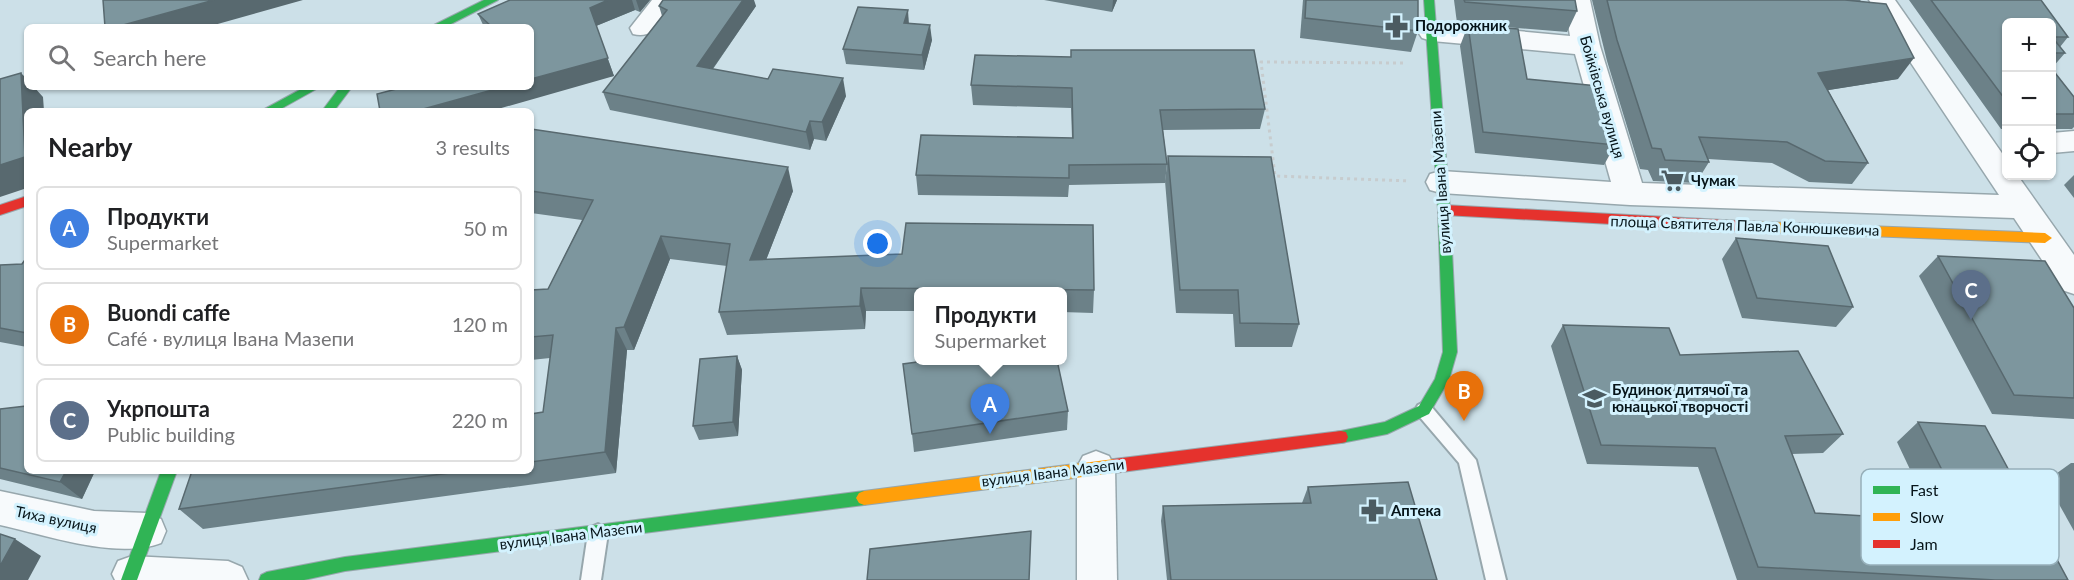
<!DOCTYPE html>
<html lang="en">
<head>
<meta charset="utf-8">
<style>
  :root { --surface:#fff; --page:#f6f6f6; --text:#202124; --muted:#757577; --line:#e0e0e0; --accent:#1a73e8 }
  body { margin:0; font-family:Lato,sans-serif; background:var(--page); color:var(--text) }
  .controls { position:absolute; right:18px; top:18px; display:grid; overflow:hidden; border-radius:9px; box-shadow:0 2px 4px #0004 }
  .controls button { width:54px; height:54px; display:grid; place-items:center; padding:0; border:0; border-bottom:2px solid var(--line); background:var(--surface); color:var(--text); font:30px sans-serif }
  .you { position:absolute; left:878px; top:244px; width:21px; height:21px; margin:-15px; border:4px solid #fff; border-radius:50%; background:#1a73e8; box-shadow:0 0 0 9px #1a73e833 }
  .badge { display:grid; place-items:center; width:39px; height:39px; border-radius:50%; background:var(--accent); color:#fff; font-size:20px; font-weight:700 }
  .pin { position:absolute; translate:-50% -50px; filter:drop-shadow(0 2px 3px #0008) }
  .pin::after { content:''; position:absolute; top:32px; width:21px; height:18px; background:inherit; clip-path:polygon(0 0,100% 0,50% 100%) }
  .popup { position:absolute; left:914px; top:287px; width:153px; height:78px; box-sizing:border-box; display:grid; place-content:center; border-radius:9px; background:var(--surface); filter:drop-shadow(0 2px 4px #0005); font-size:20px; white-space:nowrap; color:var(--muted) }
  .popup b { font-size:22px; color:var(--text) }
  .popup::after { content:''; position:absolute; left:50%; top:100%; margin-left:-12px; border:12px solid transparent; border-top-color:var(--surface) }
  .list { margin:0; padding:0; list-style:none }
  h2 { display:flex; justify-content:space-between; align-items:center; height:78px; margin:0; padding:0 24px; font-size:26px }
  h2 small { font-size:20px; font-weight:400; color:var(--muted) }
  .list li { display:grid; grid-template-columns:39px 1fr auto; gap:18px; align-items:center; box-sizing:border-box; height:84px; margin:0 12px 12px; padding:0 12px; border:2px solid var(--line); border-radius:9px }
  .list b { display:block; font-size:22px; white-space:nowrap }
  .list p { margin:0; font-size:20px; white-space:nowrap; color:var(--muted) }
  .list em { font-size:20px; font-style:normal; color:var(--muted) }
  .icon { flex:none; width:33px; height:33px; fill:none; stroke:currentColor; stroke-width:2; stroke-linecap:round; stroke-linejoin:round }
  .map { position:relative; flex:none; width:2074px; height:580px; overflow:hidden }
  .search { position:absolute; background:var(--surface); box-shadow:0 2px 4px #0004; left:24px; top:24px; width:510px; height:66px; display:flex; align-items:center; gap:15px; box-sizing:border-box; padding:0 21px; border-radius:9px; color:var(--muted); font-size:22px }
  .panel { position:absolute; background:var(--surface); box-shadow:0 2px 4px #0004; left:24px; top:108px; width:510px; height:366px; border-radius:9px }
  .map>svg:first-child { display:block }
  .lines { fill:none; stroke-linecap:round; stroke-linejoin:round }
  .lane-casing { stroke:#97a7ad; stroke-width:4 }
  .street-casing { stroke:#97a7ad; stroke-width:3 }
  .fast-casing { stroke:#97a7ad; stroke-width:2 }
  .slow-casing { stroke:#97a7ad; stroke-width:2 }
  .jam-casing { stroke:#97a7ad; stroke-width:2 }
  .path { stroke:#c7ccce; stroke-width:3; stroke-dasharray:3 4; stroke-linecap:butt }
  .lane { fill:#f7fafc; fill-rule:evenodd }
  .street { fill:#f7fafc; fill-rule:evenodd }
  .fast { fill:#30b455; fill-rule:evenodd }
  .slow { fill:#ff9f0a; fill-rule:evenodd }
  .jam { fill:#e5322d; fill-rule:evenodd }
  .wall { fill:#6c8188 }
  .shaded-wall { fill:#58696f }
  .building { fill:#7d969e; stroke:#58696f; stroke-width:1.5 }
  .labels { text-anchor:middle; stroke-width:6; stroke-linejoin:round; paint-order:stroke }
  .poi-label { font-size:15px; font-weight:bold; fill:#061419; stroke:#d3f2fe; text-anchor:start }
  .street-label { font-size:15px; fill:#061419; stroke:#d3f2fe }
  .key { fill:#d3f2fe; stroke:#96afb9; stroke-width:1.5 }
  .key-label { font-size:16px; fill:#061419 }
</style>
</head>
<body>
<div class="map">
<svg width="2074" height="580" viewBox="0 0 2074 580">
  <rect width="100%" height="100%" fill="#cce0e8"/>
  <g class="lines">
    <defs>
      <g id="lane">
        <polygon points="1424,402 1430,405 1476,460 1506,580 1486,580 1459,463 1418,415 1415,410 1418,405"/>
        <polygon points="598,524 605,527 608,533 601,580 581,580 588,533 591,527"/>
      </g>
      <g id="street">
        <path d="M652,0H679C668,17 656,40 633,34L630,28Z"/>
        <polygon points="1564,0 1590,0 1600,46 1642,183 1999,195 1869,0 1895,0 2006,159 2006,176 2018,176 2074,255 2074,294 2062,290 2014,218 1630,205 1441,193 1430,190 1426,182 1430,174 1441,171 1611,182 1575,54 1432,41 1422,38 1418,32 1422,26 1432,23 1570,36"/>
        <polygon points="2074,131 2074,151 2052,153 2052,133"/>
        <polygon points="1096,451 1109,456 1115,467 1117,580 1077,580 1077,467 1083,456"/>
        <path d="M0,491L94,511L147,513L161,519L166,531L161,543C116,560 46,535 0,525Z"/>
        <polygon points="132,556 228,561 242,567 248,580 115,580 112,574 118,561"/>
      </g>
      <g id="fast">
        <polygon points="484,0 498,0 445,27 430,27"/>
        <polygon points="1424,0 1434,0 1450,210 1457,352 1449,380 1429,414 1387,434 1341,443 1336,442 1334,437 1336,432 1385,422 1419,406 1435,379 1443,352 1438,210"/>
        <polygon points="305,87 320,87 277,111 261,111"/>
        <polygon points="340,87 352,87 334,111 322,111"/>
        <polygon points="161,471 177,471 137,580 121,580"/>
        <polygon points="864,491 869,493 872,498 869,503 864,505 345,571 304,580 259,580 261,575 267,572 345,557"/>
      </g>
      <g id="slow">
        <polygon points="1741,221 2045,233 2052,238 2045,243 1741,231 1735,226"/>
        <polygon points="1114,459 1119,461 1122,466 1119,471 1114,473 864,505 859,503 856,498 859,493 864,491"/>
      </g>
      <g id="jam">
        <polygon points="27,196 27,206 0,215 0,205"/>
        <polygon points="1444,205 1741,221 1747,226 1741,231 1444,215 1438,210"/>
        <polygon points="1341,431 1346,432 1348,437 1346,442 1341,443 1114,473 1109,471 1106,466 1109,461 1114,459"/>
      </g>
    </defs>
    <!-- lane casing -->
    <use href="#lane" class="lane-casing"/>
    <!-- street casing -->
    <use href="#street" class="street-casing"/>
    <!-- fast casing -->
    <use href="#fast" class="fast-casing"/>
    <!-- slow casing -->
    <use href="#slow" class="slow-casing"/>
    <!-- jam casing -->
    <use href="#jam" class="jam-casing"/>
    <!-- path -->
    <polyline class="path" points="1403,63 1261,62 1275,176 1410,181"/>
    <!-- lane -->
    <use href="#lane" class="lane"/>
    <!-- street -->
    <use href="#street" class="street"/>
    <!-- fast -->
    <use href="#fast" class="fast"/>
    <!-- slow -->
    <use href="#slow" class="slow"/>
    <!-- jam -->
    <use href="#jam" class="jam"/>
  </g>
  <!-- wall -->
  <g class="wall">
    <polygon points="510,0 650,0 640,12 635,10 596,26 614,76 531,87 531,27 484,27 478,14"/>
    <polygon points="1044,0 1117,0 1112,12"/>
    <polygon points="1303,0 1418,0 1418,31 1411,52 1300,38"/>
    <polygon points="1454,0 1575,0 1577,11 1567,32 1457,23"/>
    <polygon points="1592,0 1861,0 1860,1 1898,79 1828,90 1868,163 1852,184 1809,182 1772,163 1708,159 1709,162 1696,183 1653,181 1648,170 1640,169 1607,61"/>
    <polygon points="1909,0 2041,0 2068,37 2060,47 2065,53 2052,68 2052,22 2007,22 2007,129 2001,129"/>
    <polygon points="659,6 756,6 713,69 846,96 826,141 814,139 810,150 610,110 603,92 662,16"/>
    <polygon points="909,23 932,40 924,70 846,64 843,49"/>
    <polygon points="1468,25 1527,79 1615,145 1604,165 1475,153 1460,46"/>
    <polygon points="975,55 1265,109 1260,129 1163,130 1167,164 1165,183 1069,185 1068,197 918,195 916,175 1072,138 1071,108 973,105 971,85"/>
    <polygon points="2052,69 2074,97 2074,127 2072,129 2052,129"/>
    <polygon points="531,129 793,191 766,260 1094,290 1093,313 1062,312 1062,291 918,291 918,311 866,311 865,329 727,335 719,312 727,266 670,259 634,350 627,350 616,473 203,529 179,509 192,471 531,471 531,414 543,412 550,358 531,360 531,290 548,289 582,220 531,213"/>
    <polygon points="1168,156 1299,324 1292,347 1235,347 1233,314 1176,313 1165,181"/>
    <polygon points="2074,175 2074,198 2064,185"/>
    <polygon points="1736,238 1853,307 1836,327 1742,318 1722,259"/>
    <polygon points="1938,256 2074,308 2074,419 1992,414 1919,276"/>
    <polygon points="27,257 27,347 0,342 0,265 22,264"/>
    <polygon points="1563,325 1680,355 1843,434 1823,453 1792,454 1815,513 1934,520 1897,442 1918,422 2068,580 1737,580 1698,467 1587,464 1551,346"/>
    <polygon points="737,356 742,370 738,436 699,440 693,426"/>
    <polygon points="26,406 95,471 82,499 0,479 0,409"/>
    <polygon points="1068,411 1067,430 914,452 912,434"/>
    <polygon points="2071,463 2074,463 2074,531 2046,481"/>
    <polygon points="1308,487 1437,580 1167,580 1161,521 1163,506 1302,503"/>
  </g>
  <!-- shaded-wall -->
  <g class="shaded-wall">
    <polygon points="214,0 303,0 207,27 116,27"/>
    <polygon points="608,0 632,0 635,10 596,26 614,76 491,111 416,111 503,87 531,87 531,79 590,8"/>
    <polygon points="636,0 650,0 640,12"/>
    <polygon points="743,0 754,0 756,6 702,84 697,66"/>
    <polygon points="1113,0 1117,0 1112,12"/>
    <polygon points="908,10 909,25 904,23"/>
    <polygon points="930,25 932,40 924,70 922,55"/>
    <polygon points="1914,58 1898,79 1804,94 1818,73"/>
    <polygon points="21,73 27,79 27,87 34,87 43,97 44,111 27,111 27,188 0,197 0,165"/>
    <polygon points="843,78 846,96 826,141 822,122"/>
    <polygon points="810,121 814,139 810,150 806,132"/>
    <polygon points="788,167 793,191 757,283 750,260"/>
    <polygon points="661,236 670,259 634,350 624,327"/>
    <polygon points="861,288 866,311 865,329 860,306"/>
    <polygon points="616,328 627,350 616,473 605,452"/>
    <polygon points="737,356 742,370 738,436 733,422"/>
    <polygon points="66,471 95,471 82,499 60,482"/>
    <polygon points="15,539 41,556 28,580 0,580 0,566"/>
  </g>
  <!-- building -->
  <g class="building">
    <polygon points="103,0 214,0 116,27 105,27"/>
    <polygon points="510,0 608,0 590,8 608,58 531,79 531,27 492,27 478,14"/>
    <polygon points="663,0 743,0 697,66 768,79 773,69 843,78 822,122 810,121 806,132 603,92 667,10 659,6"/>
    <polygon points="1306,0 1418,0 1418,31 1305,18"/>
    <polygon points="1464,0 1575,0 1577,11 1465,2"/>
    <polygon points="1607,0 1845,0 1886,4 1914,58 1818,73 1868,163 1825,161 1787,142 1699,137 1709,162 1665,160 1661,149 1652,148 1617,40"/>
    <polygon points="1931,0 2041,0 2068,37 2052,37 2052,22 2007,22 2007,102"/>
    <polygon points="858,7 908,10 904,23 930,25 922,55 843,49"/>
    <polygon points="1468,25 1518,29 1527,79 1598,86 1615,145 1483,132"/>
    <polygon points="2052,37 2065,53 2052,53"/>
    <polygon points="1071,50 1254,50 1265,109 1160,110 1167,164 1069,165 1069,178 916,175 921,135 1073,138 1072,88 971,85 975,55 1071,57"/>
    <polygon points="2052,69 2074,97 2074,114 2052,114"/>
    <polygon points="21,73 25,157 0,165 0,79"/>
    <polygon points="404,87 503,87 416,111 380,111 377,94"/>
    <polygon points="531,129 788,167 750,260 902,254 906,223 1093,225 1094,290 861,288 860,306 719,312 730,244 661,236 624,327 616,328 605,452 531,462 531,414 543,412 553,335 531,337 531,290 548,289 593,200 531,191"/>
    <polygon points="1168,156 1271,157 1299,324 1240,323 1238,290 1180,290"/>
    <polygon points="1736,238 1828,246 1853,307 1757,298"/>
    <polygon points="1938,256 2045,261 2074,308 2074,398 2014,395"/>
    <polygon points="27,257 27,333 0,328 0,265 22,264"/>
    <polygon points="1563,325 1669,328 1680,355 1798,351 1843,434 1785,436 1815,513 1968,522 1918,422 1985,426 2068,580 1995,580 1758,567 1715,448 1601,445"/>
    <polygon points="737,356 733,422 693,426 700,359"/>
    <polygon points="932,360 1057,360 1068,411 912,434 903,364"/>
    <polygon points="27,403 27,471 66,471 60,482 0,468 0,409 26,406"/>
    <polygon points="192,471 465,471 179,509"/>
    <polygon points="1408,482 1437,580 1171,580 1163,506 1311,503 1308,487"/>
    <polygon points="1031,531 1029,580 867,580 870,549"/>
    <polygon points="0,534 15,539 0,566"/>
  </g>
  <!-- icons -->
  <defs>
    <symbol id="pharmacy-bare" viewBox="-9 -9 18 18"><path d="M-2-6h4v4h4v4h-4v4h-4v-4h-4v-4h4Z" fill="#4b5b61" stroke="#d3f2fe" stroke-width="2.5" paint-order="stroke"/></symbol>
    <symbol id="supermarket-bare" viewBox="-9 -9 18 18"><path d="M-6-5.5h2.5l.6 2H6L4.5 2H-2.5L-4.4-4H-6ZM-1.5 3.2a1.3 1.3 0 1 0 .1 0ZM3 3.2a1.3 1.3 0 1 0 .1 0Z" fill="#4b5b61" stroke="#d3f2fe" stroke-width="2.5" paint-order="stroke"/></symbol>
    <symbol id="school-bare" viewBox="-9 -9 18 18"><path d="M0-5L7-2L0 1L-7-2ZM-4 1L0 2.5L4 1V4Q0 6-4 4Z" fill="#4b5b61" stroke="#d3f2fe" stroke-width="2.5" paint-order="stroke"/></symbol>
  </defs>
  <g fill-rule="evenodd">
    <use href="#pharmacy-bare" x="1380" y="10" width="33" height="33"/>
    <use href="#supermarket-bare" x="1656" y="164" width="33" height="33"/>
    <use href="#school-bare" x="1578" y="382" width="33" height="33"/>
    <use href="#pharmacy-bare" x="1356" y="494" width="33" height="33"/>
  </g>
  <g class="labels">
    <!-- poi labels -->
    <g class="poi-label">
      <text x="1415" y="31">Подорожник</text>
      <text x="1691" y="186">Чумак</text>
      <text x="1612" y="395">Будинок дитячої та<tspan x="1612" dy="17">юнацької творчості</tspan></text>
      <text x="1391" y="516">Аптека</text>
    </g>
    <!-- street labels -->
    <g class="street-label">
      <text transform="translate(1602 97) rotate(74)" y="5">Бойківська вулиця</text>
      <text transform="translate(1441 182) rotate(-94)" y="5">вулиця Івана Мазепи</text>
      <text transform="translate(1745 226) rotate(2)" y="5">площа Святителя Павла Конюшкевича</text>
      <text transform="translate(1053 473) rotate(-7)" y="5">вулиця Івана Мазепи</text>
      <text transform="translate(56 520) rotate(12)" y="5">Тиха вулиця</text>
      <text transform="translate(571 536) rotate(-7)" y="5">вулиця Івана Мазепи</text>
    </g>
  </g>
  <!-- legend -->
  <rect x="1861" y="469" width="198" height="96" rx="9" class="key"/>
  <rect x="1873" y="486" width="27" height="8" fill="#30b455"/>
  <rect x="1873" y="513" width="27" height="8" fill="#ff9f0a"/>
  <rect x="1873" y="540" width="27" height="8" fill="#e5322d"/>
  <g class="key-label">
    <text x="1910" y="496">Fast</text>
    <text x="1910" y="523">Slow</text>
    <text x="1910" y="550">Jam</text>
  </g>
</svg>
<div class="controls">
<button>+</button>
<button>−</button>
<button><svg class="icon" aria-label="locate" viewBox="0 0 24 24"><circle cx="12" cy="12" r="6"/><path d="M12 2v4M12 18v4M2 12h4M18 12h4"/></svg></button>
</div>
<div class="you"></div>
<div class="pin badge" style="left:990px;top:434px;background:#3f7fe0">A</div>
<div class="popup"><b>Продукти</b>Supermarket</div>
<div class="pin badge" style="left:1464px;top:421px;background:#e8710a">B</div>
<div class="pin badge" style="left:1971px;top:320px;background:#5c6f8a">C</div>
<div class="search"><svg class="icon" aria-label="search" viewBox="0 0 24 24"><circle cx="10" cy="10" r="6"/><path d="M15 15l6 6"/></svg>Search here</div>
<section class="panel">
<h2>Nearby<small>3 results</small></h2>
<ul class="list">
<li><span class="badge" style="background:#3f7fe0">A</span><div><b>Продукти</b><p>Supermarket</p></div><em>50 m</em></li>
<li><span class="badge" style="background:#e8710a">B</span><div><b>Buondi caffe</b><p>Café · вулиця Івана Мазепи</p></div><em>120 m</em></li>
<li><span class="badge" style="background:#5c6f8a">C</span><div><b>Укрпошта</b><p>Public building</p></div><em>220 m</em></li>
</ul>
</section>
</div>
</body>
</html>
